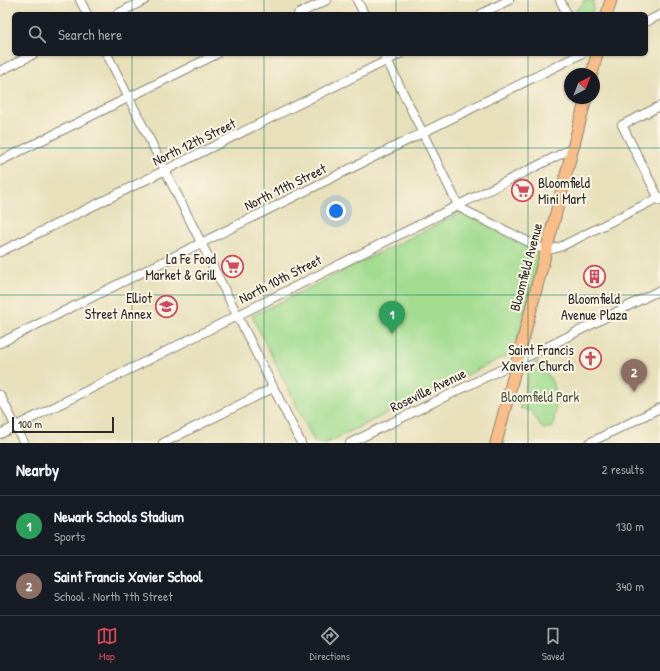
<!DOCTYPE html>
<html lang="en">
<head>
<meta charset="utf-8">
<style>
  :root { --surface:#171b24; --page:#20242c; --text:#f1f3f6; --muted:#9ea1a6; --line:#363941; --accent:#d1495b }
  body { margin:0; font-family:"Patrick Hand",sans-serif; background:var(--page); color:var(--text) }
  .compass { position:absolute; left:564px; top:68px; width:36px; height:36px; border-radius:50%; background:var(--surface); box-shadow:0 1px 3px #0004; rotate:42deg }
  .scale { position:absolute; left:12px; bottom:10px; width:102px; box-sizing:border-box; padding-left:4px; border:2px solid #2b2b2b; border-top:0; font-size:11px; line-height:14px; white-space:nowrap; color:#2b2b2b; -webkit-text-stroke:3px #fcf5e5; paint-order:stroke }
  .you { position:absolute; left:336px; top:211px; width:14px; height:14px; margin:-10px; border:3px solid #fff; border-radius:50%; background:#1a73e8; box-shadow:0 0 0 6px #1a73e833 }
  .badge { display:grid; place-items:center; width:26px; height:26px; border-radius:50%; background:var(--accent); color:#fff; font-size:13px; font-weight:700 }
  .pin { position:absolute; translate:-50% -33px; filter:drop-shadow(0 1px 2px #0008) }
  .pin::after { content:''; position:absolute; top:21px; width:14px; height:12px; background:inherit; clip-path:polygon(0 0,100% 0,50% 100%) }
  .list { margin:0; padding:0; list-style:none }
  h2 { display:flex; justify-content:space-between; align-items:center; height:52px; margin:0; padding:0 16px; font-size:17px }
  h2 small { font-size:13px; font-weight:400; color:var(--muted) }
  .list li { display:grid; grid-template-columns:26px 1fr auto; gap:12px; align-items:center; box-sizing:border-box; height:60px; padding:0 16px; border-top:1px solid var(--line) }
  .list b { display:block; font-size:15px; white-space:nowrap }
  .list p { margin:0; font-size:13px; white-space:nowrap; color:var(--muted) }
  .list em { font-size:13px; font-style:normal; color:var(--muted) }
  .icon { flex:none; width:22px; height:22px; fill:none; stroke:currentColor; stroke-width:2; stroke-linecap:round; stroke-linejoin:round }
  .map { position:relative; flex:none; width:660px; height:443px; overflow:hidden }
  .search { position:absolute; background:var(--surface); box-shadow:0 1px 3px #0004; left:12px; right:12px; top:12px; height:44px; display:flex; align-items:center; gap:10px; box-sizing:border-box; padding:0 14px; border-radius:6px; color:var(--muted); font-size:15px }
  .sheet { height:172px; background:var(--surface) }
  nav { display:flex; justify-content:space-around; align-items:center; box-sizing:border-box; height:56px; border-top:1px solid var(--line); background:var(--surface); font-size:11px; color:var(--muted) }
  nav a { display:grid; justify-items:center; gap:2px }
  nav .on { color:var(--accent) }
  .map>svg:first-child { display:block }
  .green { fill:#a1dc8f; stroke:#66845d }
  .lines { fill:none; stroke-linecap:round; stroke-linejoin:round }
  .minor-casing { stroke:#898673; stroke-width:10 }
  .major-casing { stroke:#898673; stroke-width:13 }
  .minor { stroke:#fff; stroke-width:8 }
  .major { stroke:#f8bd89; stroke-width:11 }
  .grid { fill:none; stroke:#0f766e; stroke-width:1; stroke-opacity:0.55 }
  .labels { text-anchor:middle; stroke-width:4; stroke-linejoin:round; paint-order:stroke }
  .street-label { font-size:14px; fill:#2b2b2b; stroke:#fcf5e5 }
  .poi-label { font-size:14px; fill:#2b2b2b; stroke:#fcf5e5; text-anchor:end }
  .park-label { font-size:14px; fill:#485744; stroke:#fcf5e5 }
</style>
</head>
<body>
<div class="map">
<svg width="660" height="443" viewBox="0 0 660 443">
  <rect width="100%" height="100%" fill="#fcf5e5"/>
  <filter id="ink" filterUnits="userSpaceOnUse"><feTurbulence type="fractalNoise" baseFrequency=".025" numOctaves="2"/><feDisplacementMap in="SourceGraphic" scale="8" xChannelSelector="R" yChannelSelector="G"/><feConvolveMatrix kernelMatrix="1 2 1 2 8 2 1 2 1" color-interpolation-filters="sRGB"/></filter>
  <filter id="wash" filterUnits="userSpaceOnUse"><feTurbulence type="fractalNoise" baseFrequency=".012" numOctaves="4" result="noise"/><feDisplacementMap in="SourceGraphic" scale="16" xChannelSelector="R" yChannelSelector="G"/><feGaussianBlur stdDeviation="0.9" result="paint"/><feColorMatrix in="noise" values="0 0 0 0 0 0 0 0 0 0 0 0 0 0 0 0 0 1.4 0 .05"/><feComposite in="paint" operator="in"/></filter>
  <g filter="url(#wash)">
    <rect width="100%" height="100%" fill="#e7e0bb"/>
    <!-- green -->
    <g class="green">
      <polygon points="584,0 596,0 595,1 593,1 592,4 594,5 592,14 577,14 575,11 582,5"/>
      <polygon points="462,212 542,252 514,352 326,443 315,443 252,316"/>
      <path d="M535,362H538C547,371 556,385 556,398C556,407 554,417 553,427L543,429L531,411L520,408L531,367Z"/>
    </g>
  </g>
  <g filter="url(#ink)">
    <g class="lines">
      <defs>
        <g id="minor">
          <polyline points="80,0 87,14"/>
          <polyline points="357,0 364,14"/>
          <polyline points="560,0 567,14"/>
          <polyline points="117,14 145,0"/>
          <polyline points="298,14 327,0"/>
          <polyline points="481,14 509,0"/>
          <polyline points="646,22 660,15"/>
          <polyline points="107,54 301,443"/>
          <polyline points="384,54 458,205 464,210 545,250 553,249 562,246 660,197"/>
          <polyline points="0,71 34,54"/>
          <polyline points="0,161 217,54"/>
          <polyline points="660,201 622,125 660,106"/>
          <polyline points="0,252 400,54"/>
          <polyline points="0,343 581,54"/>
          <polyline points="0,395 24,443"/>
          <polyline points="0,434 573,148"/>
          <polyline points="163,443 273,388"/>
          <polyline points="350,443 535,353 660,290"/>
          <polyline points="589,443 660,408"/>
        </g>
        <g id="major">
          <polyline points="607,14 611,0"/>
          <polyline points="592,74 597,54"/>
          <polyline points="496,443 586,98"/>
        </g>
      </defs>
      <!-- minor casing -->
      <use href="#minor" class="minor-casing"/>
      <!-- major casing -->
      <use href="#major" class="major-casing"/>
      <!-- minor -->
      <use href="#minor" class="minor"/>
      <!-- major -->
      <use href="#major" class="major"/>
    </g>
  </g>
  <!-- grid -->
  <path class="grid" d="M132,0V14M264,0V14M396,0V14M528,0V14M132,54V443M264,54V443M396,54V443M528,54V443M0,148H660M0,295H660"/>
  <!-- icons -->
  <defs>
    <symbol id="supermarket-ring" viewBox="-11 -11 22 22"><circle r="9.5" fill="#fcf5e5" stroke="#d1495b" stroke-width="1.5"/><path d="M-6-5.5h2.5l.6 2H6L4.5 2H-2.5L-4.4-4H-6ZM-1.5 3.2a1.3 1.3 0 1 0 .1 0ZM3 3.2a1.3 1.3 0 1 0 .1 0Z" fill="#d1495b"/></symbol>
    <symbol id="building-ring" viewBox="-11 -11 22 22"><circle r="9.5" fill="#fcf5e5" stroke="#d1495b" stroke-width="1.5"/><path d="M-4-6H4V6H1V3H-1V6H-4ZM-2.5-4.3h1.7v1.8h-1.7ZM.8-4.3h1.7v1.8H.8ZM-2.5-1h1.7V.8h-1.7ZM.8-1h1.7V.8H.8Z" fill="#d1495b"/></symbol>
    <symbol id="school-ring" viewBox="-11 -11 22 22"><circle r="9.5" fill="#fcf5e5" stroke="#d1495b" stroke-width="1.5"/><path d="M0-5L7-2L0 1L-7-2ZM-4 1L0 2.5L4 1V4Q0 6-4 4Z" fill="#d1495b"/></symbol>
    <symbol id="church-ring" viewBox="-11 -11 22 22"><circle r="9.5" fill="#fcf5e5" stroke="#d1495b" stroke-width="1.5"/><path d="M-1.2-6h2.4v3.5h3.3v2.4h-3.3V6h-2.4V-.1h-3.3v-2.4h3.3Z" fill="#d1495b"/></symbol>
  </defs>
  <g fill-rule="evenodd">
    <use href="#supermarket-ring" x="510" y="178" width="25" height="25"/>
    <use href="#supermarket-ring" x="220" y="254" width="25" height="25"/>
    <use href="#building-ring" x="582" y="264" width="25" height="25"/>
    <use href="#school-ring" x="154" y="294" width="25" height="25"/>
    <use href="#church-ring" x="578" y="346" width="25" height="25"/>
  </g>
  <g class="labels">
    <!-- street labels -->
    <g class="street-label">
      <text transform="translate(194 142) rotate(-26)" y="5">North 12th Street</text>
      <text transform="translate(285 187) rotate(-26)" y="5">North 11th Street</text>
      <text transform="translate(526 267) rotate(-75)" y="5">Bloomfield Avenue</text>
      <text transform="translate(280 279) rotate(-27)" y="5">North 10th Street</text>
      <text transform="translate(428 390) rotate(-26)" y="5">Roseville Avenue</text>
    </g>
    <!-- poi labels -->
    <g class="poi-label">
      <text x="538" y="188" text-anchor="start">Bloomfield<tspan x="538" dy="16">Mini Mart</tspan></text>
      <text x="216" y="264">La Fe Food<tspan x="216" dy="16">Market &amp; Grill</tspan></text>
      <text x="152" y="303">Elliot<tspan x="152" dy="16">Street Annex</tspan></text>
      <text x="594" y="304" text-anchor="middle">Bloomfield<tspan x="594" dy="16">Avenue Plaza</tspan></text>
      <text x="574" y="355">Saint Francis<tspan x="574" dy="16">Xavier Church</tspan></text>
    </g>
    <!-- park labels -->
    <g class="park-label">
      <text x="540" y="402">Bloomfield Park</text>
    </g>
  </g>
</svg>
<svg class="compass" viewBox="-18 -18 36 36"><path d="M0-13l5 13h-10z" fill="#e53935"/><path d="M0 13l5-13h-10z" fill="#9ea1a6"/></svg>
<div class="scale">100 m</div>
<div class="you"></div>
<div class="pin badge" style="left:392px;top:334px;background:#2e9e5b">1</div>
<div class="pin badge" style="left:634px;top:392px;background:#8d6e63">2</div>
<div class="search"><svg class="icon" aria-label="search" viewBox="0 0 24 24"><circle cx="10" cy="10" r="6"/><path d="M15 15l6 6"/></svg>Search here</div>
</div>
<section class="sheet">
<h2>Nearby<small>2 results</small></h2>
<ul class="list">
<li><span class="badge" style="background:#2e9e5b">1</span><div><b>Newark Schools Stadium</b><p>Sports</p></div><em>130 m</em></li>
<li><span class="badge" style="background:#8d6e63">2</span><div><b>Saint Francis Xavier School</b><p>School · North 7th Street</p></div><em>340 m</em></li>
</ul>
</section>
<nav>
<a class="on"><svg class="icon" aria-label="map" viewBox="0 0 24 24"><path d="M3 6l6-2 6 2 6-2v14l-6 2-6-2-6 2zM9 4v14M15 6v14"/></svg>Map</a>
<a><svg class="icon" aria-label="directions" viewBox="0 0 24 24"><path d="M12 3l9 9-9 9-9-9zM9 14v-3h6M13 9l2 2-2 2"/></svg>Directions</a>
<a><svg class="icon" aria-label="saved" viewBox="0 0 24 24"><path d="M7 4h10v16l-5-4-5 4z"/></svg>Saved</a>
</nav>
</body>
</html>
